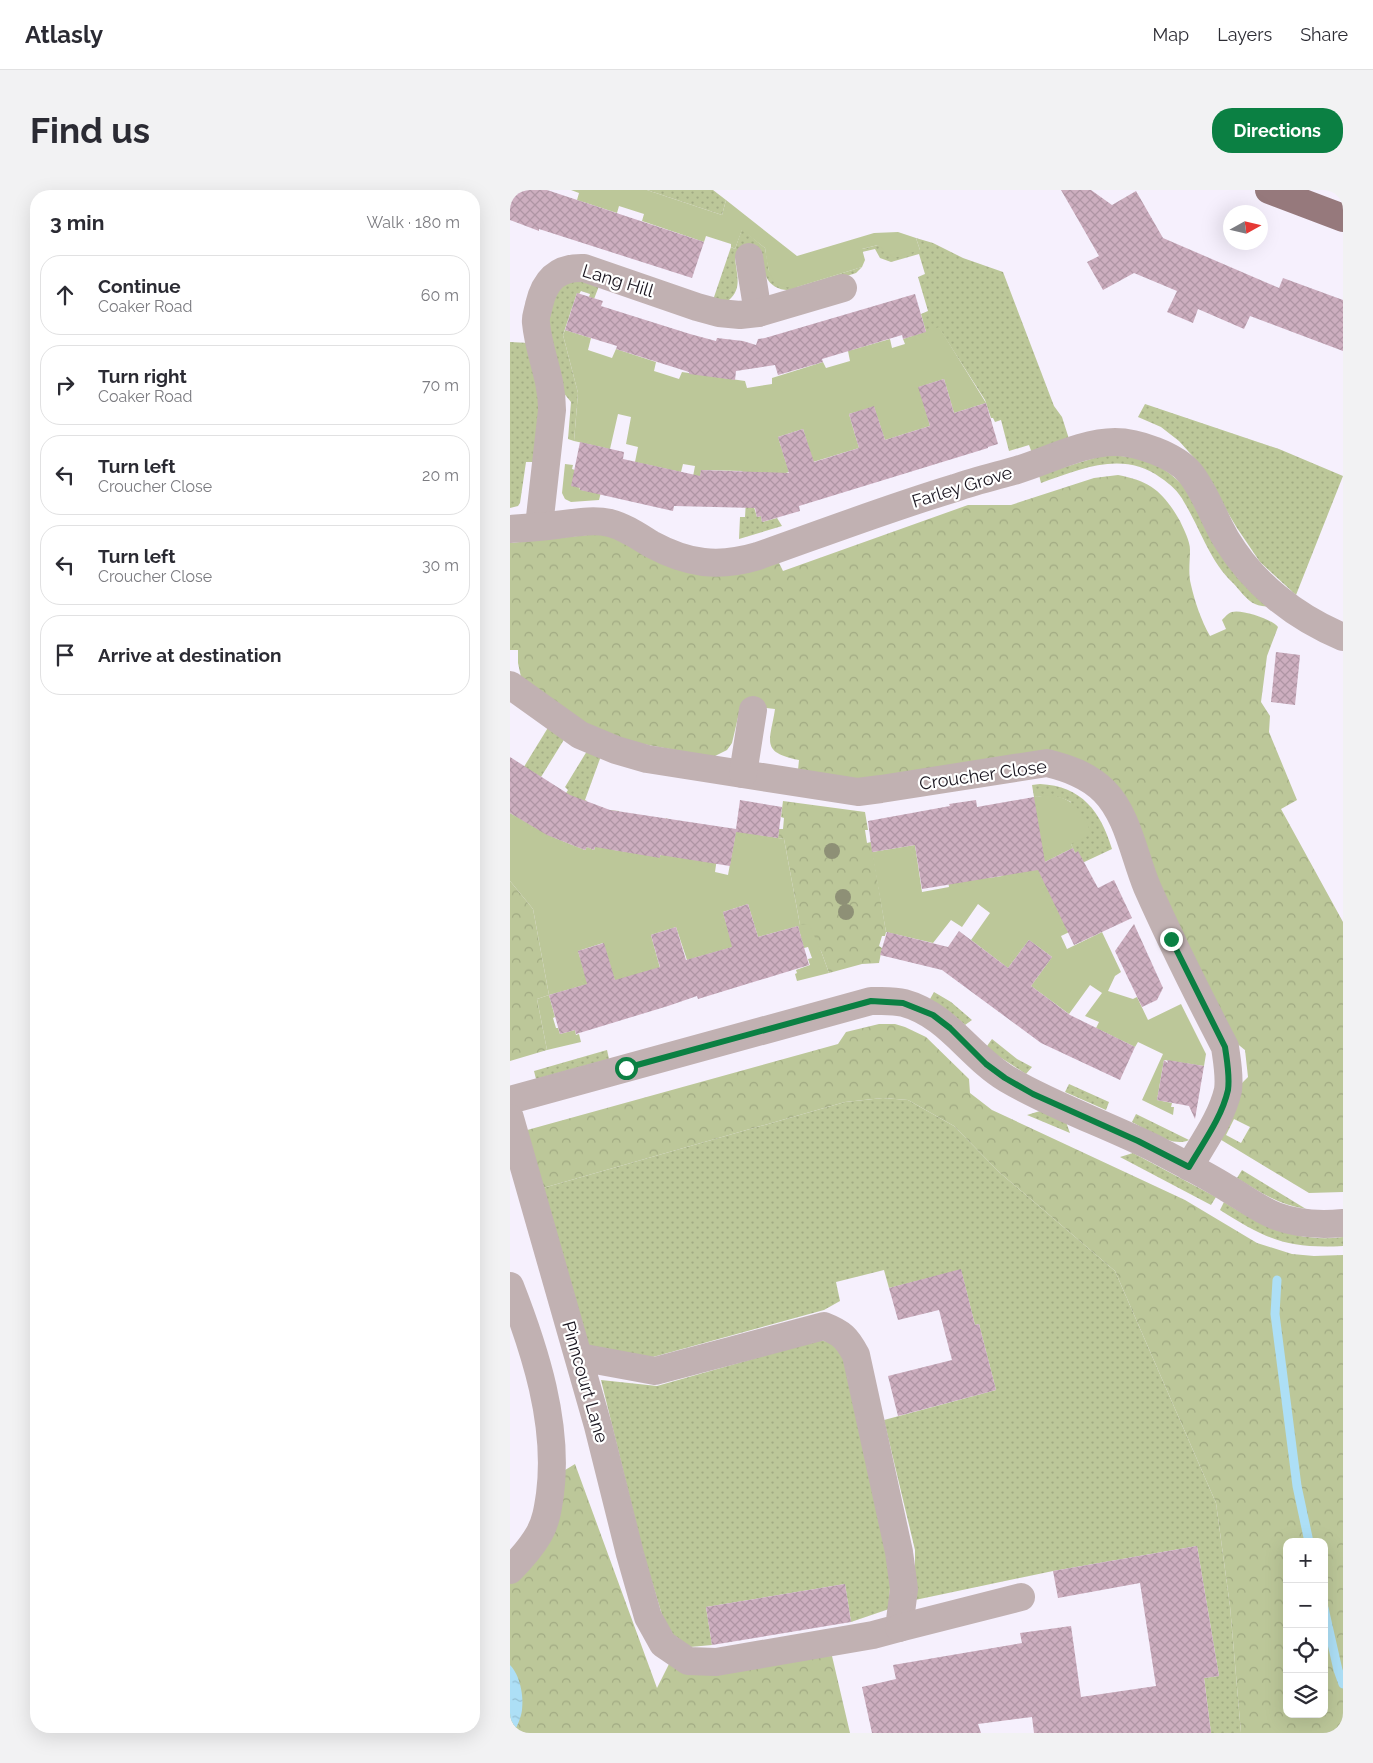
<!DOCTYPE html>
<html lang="en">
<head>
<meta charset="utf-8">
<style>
  :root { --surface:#fff; --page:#f2f2f3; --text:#2b2b33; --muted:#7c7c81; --line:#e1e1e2; --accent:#0b8043 }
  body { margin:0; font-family:Raleway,sans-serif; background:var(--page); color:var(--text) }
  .controls { position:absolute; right:15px; bottom:15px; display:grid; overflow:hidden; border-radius:10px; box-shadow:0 5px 20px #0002 }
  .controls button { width:45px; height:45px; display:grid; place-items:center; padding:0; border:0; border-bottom:1px solid var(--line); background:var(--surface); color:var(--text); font:25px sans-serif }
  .compass { position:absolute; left:713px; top:15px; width:45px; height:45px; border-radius:50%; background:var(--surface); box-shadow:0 5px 20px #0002; rotate:82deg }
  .stop { position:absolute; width:15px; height:15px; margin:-11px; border:4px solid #0b8043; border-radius:50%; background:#fff }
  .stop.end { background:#0b8043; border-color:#fff; box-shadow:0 1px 5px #0008 }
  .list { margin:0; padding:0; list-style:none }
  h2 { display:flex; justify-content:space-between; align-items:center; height:65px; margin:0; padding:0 20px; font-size:21px }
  h2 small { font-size:16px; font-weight:400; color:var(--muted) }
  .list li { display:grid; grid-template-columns:32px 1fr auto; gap:15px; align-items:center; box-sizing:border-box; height:80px; margin:0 10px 10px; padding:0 10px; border:1px solid var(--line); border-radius:20px }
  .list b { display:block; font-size:19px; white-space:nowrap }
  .list p { margin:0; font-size:16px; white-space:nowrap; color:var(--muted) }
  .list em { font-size:16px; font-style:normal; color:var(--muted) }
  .icon { flex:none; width:28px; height:28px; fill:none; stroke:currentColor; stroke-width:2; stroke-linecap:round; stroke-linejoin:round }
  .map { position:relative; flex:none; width:833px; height:1543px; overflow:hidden; border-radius:20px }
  header { display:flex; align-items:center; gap:30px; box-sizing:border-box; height:70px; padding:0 25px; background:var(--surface); border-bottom:1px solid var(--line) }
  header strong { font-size:24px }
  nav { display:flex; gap:28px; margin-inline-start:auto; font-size:18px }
  .intro { display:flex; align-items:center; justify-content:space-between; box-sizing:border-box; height:120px; padding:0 30px }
  h1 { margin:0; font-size:35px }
  .button { padding:12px 22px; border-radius:20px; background:var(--accent); color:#fff; font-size:18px; font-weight:700 }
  main { display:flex; gap:30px; padding:0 30px }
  aside { flex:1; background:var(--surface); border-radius:20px; box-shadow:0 5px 20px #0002 }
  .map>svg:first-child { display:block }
  .grass { fill:url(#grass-dots) }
  .forest { fill:url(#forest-crowns); fill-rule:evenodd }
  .garden { fill:#bcc799 }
  .water { fill:url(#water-ripples) }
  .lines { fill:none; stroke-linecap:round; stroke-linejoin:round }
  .stream { stroke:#addff6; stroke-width:9 }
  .building { fill:url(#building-cross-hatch) }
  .minor { stroke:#c1b1b2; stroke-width:28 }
  .major { stroke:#96797c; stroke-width:28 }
  .tree { fill:#8e9076 }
  .route { stroke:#0b8043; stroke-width:6 }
  .labels { text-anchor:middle; stroke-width:4.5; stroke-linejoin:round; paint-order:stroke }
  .street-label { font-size:18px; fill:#19151f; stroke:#fff }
</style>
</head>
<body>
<header>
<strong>Atlasly</strong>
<nav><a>Map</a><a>Layers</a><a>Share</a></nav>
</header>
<div class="intro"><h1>Find us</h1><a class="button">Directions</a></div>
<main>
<aside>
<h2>3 min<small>Walk · 180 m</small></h2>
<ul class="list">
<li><svg class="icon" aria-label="ahead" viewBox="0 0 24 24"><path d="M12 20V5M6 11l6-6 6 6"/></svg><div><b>Continue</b><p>Coaker Road</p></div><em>60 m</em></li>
<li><svg class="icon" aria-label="right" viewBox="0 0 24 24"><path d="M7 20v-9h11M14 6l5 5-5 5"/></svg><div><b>Turn right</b><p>Coaker Road</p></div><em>70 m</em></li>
<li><svg class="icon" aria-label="left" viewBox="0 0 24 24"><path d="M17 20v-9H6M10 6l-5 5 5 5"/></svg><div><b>Turn left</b><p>Croucher Close</p></div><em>20 m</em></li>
<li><svg class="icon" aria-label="left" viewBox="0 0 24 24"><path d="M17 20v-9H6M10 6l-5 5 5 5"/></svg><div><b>Turn left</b><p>Croucher Close</p></div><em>30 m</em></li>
<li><svg class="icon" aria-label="arrive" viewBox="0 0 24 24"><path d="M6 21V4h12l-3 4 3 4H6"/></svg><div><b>Arrive at destination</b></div></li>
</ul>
</aside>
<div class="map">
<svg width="833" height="1543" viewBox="0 0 833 1543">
  <defs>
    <pattern id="grass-dots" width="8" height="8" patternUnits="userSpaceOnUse" patternTransform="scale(1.25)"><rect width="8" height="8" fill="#bcc799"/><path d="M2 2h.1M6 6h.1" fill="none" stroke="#a1aa83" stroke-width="1.8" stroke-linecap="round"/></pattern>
    <pattern id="forest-crowns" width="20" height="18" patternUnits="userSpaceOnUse" patternTransform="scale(1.25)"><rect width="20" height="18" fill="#bcc799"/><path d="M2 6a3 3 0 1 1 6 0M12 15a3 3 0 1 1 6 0" fill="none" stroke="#a1aa83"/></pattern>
    <pattern id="water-ripples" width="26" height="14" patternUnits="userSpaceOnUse" patternTransform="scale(1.25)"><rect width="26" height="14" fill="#addff6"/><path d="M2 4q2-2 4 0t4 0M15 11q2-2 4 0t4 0" fill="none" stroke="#94bed2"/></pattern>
    <pattern id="building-cross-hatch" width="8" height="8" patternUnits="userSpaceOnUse" patternTransform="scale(1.25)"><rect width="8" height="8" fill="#cdaebf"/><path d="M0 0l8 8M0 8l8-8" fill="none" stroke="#af95a4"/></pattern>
  </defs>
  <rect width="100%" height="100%" fill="#f6f0fd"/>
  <!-- grass -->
  <g class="grass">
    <polygon points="137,0 203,0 216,10 212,25"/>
    <path d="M232,39L255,58L259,81L287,97L352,77L346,83C324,90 274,114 258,90C253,82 253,72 252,63L225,67C226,83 233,98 219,110H203L221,57L225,59Z"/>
    <polygon points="406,48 423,53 453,68 493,82 544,216 552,227 559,249 522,263 519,255 499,261 491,230 485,232 483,228 481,228 475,210 429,138 416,142 411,124 418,121 408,87 415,84 409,64 381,72 370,68 365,59 352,62 352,59 368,55 410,60"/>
    <polygon points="61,89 89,96 84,109 79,107 80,104 71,101 69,104 67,103 53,145 68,203 64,251 58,249 61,212 52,201 37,134 47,98"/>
    <polygon points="0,152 19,153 31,203 25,272 16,272 10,313 8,316 0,318"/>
    <polygon points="635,214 769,259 833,286 786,405 750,372 727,338 687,271 669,251 651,237 628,227"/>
    <path d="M594,265C633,267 646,269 675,297L760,417C755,416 749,416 745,414C737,411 729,399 723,393C699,370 691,340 674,312C669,302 660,294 651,288C613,260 571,279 531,293L529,285Z"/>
    <polygon points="236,311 244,317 247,327 251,326 252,332 267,328 272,336 229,349 230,327 235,327"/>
    <polygon points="39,536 55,548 31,587 4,593"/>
    <polygon points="77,561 91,566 75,610 77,611 75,616 53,608 58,600 55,597"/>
    <path d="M530,594C572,596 591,622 602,659L570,674L568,662L565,663L561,654V612C548,605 538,606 524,607L522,595Z"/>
    <polygon points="424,802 441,812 462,830 455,835 441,823 420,809"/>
    <polygon points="482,849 507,869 522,877 516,884 485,864 477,856"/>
    <polygon points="97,860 99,869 26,889 24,881"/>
    <polygon points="559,894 599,912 596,920 555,902"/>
    <polygon points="373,908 398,910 444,936 489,982 605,1081 706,1313 720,1416 731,1543 701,1543 694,1488 709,1486 687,1356 543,1381 405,1410 405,1360 374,1230 486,1200 469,1134 465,1135 451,1080 379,1098 374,1080 326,1092 330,1111 314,1120 143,1167 71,1157 26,1000 335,912"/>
    <polygon points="530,921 556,932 560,943 517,925"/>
    <path d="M626,924L679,950C663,958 637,940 622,932Z"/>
    <polygon points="623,963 706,1007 701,1015 610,967"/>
    <path d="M732,980L796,1019C770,1015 749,1002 727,988Z"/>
    <path d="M714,1012C752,1036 787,1053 833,1047V1056C777,1059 756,1049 710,1020Z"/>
    <polygon points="310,1150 326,1154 338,1169 381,1375 379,1419 341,1432 335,1394 196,1417 202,1455 180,1457 162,1446 153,1428 134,1366 91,1190 147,1196"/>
  </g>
  <!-- forest -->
  <g class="forest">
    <path d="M608,285C641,291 654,303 670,331C674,340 680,351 680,360C680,372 678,383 681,395C685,412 691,430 700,446L716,439L712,430C715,427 718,423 722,422C731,419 762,429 768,437L757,466L751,512L760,526L759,542L787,610L771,619L833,732V1002L799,1003L708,948L729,896L738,887L735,860L725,852L577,575L353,590L288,580L289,570C250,562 260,552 265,519L238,516L229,523L222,553L217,560L203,567L111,550L67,530L11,487L8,473V460H0V353L87,344L269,373L273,381L458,315H501L584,288ZM724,929L740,937L731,953L716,945Z"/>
    <polygon points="273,611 355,622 358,640 355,640 357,653 361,652 376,742 375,746 372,746 369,756 372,758 369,773 352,774 319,783 311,761 290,735 274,649 268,648 269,639 273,639 274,628 271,627"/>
    <polygon points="0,691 23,719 39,805 27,809 37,860 0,871"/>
    <path d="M369,834H385L395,837L416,847L459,889L460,903L482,920L675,1010L747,1053L782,1064L804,1066L833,1065V1543H731L720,1416L706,1313L605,1081L489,982L444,936L398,910L373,908L335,912L26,1000L10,942L328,854L336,842ZM777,1352H814V1524H777Z"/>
    <polygon points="65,1274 147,1498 160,1472 322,1466 340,1543 0,1543 0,1379 42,1288"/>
  </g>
  <!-- garden -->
  <g class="garden">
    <path d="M61,0H137L212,25L216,10L287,66L364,43L388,42L406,48L410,60L384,68L368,55L352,59L355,70L352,77L287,97C259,101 258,79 255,58L232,40L225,59L221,57V54L196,46L194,52L132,31L134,24L109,16L107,23L67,10L69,3Z"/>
    <polygon points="429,137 476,213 444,223 434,189 409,197 420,236 375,250 364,217 339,224 349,258 303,272 293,239 268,247 279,282 241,294 232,281 191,280 190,303 180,302 185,276 173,274 171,282 125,272 128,257 116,254 121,227 108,224 100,259 64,251 68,203 53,145 55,140 81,148 78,160 102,168 106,159 146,172 144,181 169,189 172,182 235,191 237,198 262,194 262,188 313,172 316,178 340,171 338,161 380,149 382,158 395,154 393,149"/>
    <polygon points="55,274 63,275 62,279 65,280 70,300 91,302 89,310 61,312 55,309 52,303"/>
    <path d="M540,605C567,609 571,622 582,644L561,654L563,658L527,676L576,734L551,746L557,759L592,742L611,782L605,786L598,801L623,809L627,807L638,830L671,814L696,864L694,876L654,870L647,910L662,913L661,917H664L663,925L632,910L653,864L628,852L625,857L586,838L589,832L575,826L592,803L580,795L559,824L521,796L542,767L519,750L498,778L461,750L480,723L468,714L452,737L441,730L423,753L376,742L362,662L405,655L412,702L439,697L433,659L474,661L479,688L492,686L524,607Z"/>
    <polygon points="99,620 109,621 104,660 150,667 156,628 209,654 205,682 218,685 226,641 274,649 290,735 299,734 311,761 319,783 287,791 285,784 287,783 286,780 300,775 298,769 302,768 298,757 294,758 288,736 248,747 238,714 213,722 223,757 177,770 166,737 141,745 150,778 105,791 93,753 68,761 78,794 39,805 45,827 43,828 46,838 48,838 50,844 65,840 66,845 69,844 71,852 37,860 27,809 39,805 23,719 0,691 0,623 45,648 75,660 77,657 84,660"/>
  </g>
  <!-- water -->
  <path class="water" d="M0,1475C10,1485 14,1506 12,1520C11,1528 7,1536 4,1543H0Z"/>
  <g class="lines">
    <!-- stream -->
    <g class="stream">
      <polyline points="767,1090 765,1124 787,1296 799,1352"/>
      <polyline points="814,1418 828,1480 833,1494"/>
    </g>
  </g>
  <!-- building -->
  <g class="building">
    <polygon points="0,0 37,0 194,52 182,88 29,39 29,41 0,30"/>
    <polygon points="551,0 581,0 602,15 626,1 653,48 769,98 773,88 833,110 833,161 740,126 734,139 688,119 683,133 657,122 667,101 624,83 593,100 577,72 589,66"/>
    <polygon points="67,103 93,111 91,116 180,144 206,151 207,148 233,151 246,155 248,149 255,148 405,104 416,142 393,149 392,145 312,169 313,172 268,185 265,175 226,181 225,190 179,184 179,182 106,159 107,156 55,140"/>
    <polygon points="434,189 444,223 476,213 488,254 478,257 478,258 289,316 290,321 252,332 251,326 247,327 245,318 164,316 163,321 70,300 70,298 61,296 70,252 114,262 113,269 190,286 191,280 279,283 268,247 293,239 304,272 349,258 339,224 364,216 375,250 420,236 408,197"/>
    <polygon points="766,462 790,465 785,515 761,512"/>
    <polygon points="0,567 60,605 100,620 226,639 230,610 272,617 268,648 226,642 220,676 150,665 150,668 85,657 84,660 77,657 75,660 37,645 0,623"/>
    <polygon points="524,607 535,672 563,658 565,663 568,661 588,698 604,690 622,728 564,755 528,680 412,699 405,655 362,662 358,631 440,616 439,614 466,610 467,617"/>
    <polygon points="238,714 248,747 288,736 299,775 188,809 187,806 158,816 66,844 65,840 50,844 39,805 77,794 68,761 94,753 105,790 150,777 141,745 166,737 176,770 222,757 213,722"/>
    <polygon points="624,734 653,798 647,810 632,817 605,761"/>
    <polygon points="449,741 498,778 519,750 542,767 521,796 560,825 625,857 610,890 531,853 432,780 370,765 377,742 438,757"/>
    <polygon points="654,870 658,873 657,870 694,876 685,929 679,916 647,910"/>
    <polygon points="451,1079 465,1135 469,1134 486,1200 388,1226 378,1186 442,1170 429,1120 388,1130 379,1098"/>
    <polygon points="687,1356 709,1486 694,1488 701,1543 524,1543 522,1527 468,1534 471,1543 362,1543 352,1497 386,1489 383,1475 512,1453 510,1443 561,1436 571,1507 646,1496 630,1393 548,1408 543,1381"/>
    <polygon points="335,1394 341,1432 202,1455 196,1417"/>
  </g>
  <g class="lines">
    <!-- minor -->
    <g class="minor">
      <polyline points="239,67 248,123"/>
      <path d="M29,336L42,220C42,187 29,164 26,133C25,127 28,121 29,115C35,89 48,77 74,78L187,117L209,123L230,125L248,123L333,98"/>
      <path d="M0,339C15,338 31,337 46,335C64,333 82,329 100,333C115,337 128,346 141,354C178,374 208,378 248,366C313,343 379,318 445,298C465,291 486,286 507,280C537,271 573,252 605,252C627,252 665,265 680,283C696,303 703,327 716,349C743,394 785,427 833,447"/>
      <path d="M0,495L70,545L106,560L137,569L348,602L371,599L537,573C557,578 578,585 594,601C618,625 624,666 637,697C661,751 688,805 715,857C717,871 720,886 718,900C712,927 693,953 679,977"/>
      <polyline points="233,584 243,520"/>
      <path d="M0,910L361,811C372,811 383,810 394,813C438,825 459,866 497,889C543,916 595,934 644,958C668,971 693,983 717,998C733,1007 748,1019 766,1026C787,1034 811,1035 833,1033"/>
      <path d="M0,928L88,1236L120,1364L138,1427L153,1454L178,1471L206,1472L363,1445L389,1438L394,1399L389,1362L346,1165C337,1148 332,1143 314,1136L145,1181L69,1167"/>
      <path d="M0,1096C25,1160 49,1234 40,1304C38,1318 36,1332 29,1344C21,1358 11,1369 0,1380"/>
      <polyline points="389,1438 511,1407"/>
    </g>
    <!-- major -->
    <polyline class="major" points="759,0 833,28"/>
  </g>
  <!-- trees -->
  <g class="tree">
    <circle cx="322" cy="661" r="8"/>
    <circle cx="333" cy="707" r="8"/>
    <circle cx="336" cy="722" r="8"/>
  </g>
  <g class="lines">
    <!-- route -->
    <path class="route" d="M116,878L361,811L393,813L423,825L440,838L476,874L495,888L523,904L628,951L679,977C693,953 712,927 718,900C720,886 717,871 715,857L661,749"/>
  </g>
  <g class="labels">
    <!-- street labels -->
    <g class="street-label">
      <text transform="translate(108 91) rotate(17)" y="6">Lang Hill</text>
      <text transform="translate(452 297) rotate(-17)" y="6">Farley Grove</text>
      <text transform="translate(473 585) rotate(-8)" y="6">Croucher Close</text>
      <text transform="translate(75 1192) rotate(74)" y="6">Pinncourt Lane</text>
    </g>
  </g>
</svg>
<div class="controls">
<button>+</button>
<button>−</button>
<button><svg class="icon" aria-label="locate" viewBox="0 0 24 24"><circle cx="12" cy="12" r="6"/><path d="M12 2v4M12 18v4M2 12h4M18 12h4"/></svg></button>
<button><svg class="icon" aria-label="layers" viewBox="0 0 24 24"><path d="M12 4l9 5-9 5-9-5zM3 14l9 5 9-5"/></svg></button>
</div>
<svg class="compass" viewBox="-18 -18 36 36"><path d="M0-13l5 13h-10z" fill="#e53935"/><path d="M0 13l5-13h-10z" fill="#7c7c81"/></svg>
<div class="stop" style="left:116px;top:878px"></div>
<div class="stop end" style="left:661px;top:749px"></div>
</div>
</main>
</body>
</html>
